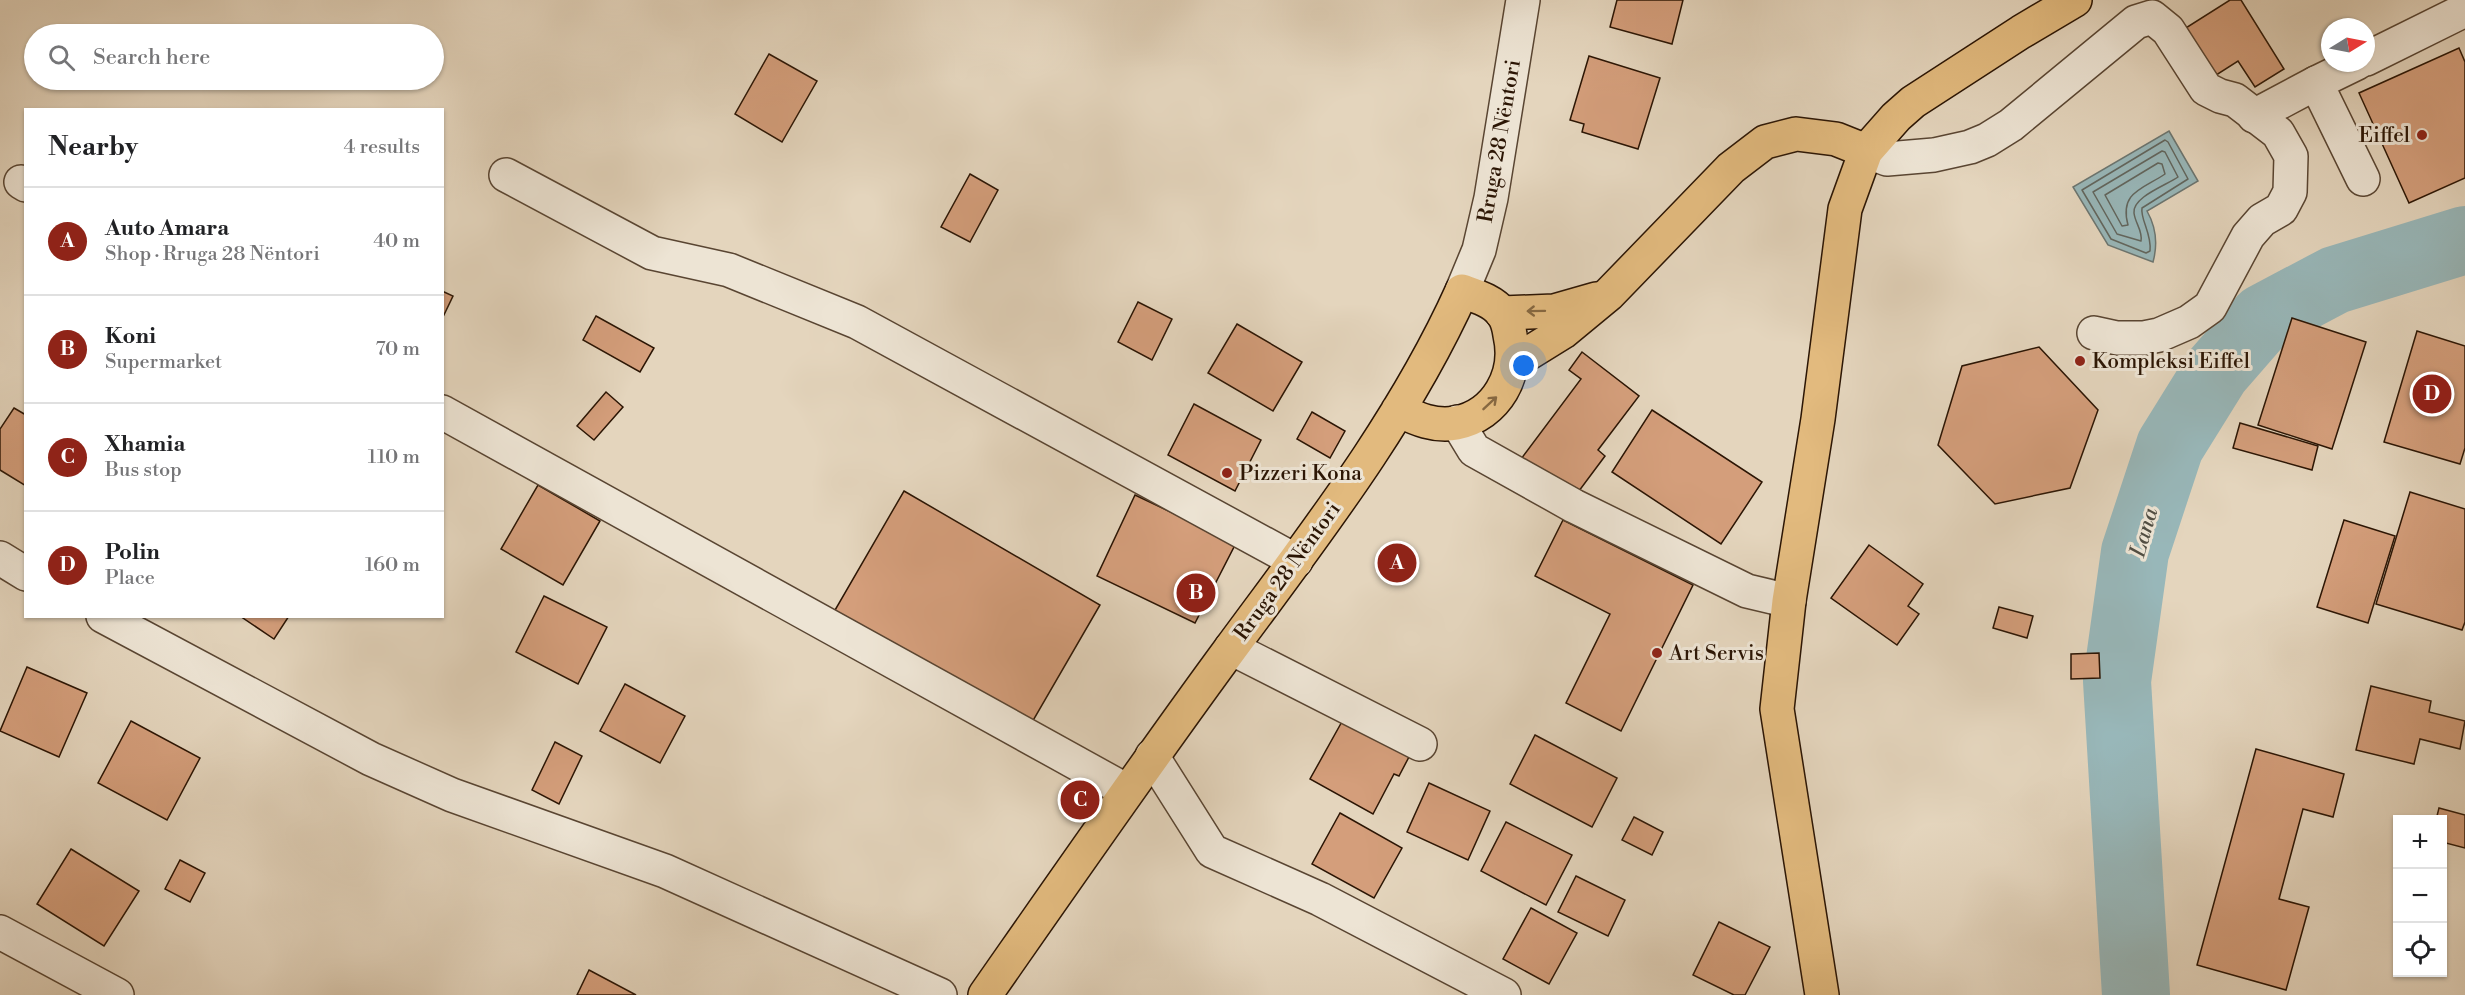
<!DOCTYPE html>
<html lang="en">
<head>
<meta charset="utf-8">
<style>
  :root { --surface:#fff; --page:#f6f6f6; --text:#202124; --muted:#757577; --line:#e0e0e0; --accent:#8f2418 }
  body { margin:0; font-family:"Libre Bodoni",serif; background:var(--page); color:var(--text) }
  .controls { position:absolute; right:18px; bottom:18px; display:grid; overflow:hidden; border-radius:0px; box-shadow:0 2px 4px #0004 }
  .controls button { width:54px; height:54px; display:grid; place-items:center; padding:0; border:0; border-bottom:2px solid var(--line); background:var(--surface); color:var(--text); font:30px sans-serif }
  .compass { position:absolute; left:2321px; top:18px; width:54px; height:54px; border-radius:50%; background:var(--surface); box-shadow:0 2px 4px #0004; rotate:80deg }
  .you { position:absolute; left:1524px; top:366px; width:21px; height:21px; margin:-15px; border:4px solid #fff; border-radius:50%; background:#1a73e8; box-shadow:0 0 0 9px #1a73e833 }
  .badge { display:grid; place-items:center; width:39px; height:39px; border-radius:50%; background:var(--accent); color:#fff; font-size:20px; font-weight:700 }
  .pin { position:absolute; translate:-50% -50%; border:3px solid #fff; box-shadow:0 2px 6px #0006 }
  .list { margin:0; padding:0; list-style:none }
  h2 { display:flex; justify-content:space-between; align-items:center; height:78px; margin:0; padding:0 24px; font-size:26px }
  h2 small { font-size:20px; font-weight:400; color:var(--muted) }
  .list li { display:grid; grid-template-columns:39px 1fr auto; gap:18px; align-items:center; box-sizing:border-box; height:108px; padding:0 24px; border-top:2px solid var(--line) }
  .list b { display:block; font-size:22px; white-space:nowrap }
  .list p { margin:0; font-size:20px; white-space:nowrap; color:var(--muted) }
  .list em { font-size:20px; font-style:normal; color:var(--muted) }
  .icon { flex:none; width:33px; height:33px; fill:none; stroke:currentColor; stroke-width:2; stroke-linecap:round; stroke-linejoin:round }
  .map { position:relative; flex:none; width:2465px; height:995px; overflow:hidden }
  .search { position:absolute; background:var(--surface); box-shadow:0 2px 4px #0004; left:24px; top:24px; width:420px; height:66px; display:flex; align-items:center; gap:15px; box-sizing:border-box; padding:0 21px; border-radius:33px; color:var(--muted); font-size:22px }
  .panel { position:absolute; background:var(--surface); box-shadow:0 2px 4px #0004; left:24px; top:108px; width:420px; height:510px; border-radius:0px }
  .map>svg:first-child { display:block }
  .water { fill:#98b7b9; stroke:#6c7671; stroke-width:1.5 }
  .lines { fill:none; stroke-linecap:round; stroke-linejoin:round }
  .shore { stroke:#62665e; stroke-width:1.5 }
  .river { stroke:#98b7b9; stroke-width:68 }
  .building { fill:#d49e7b; stroke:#2b1504; stroke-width:1.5 }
  .minor-casing { stroke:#594532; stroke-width:36 }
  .major-casing { stroke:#2b1504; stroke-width:36 }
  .minor { stroke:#ede4d4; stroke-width:33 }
  .major { stroke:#e2ba7e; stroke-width:33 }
  .oneway { stroke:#866841 }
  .poi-dot { fill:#8f2418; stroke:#ede4d4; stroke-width:2 }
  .labels { text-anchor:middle; stroke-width:6; stroke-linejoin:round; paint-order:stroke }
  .poi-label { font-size:21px; fill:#2b1504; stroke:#ede4d4; text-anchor:start }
  .street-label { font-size:21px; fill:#2b1504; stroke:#ede4d4 }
  .water-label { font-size:22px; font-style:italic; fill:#514e43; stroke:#ede4d4 }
</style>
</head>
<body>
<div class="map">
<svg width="2465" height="995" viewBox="0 0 2465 995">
  <rect width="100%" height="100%" fill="#e4d5bd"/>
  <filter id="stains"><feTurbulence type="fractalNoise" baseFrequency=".00333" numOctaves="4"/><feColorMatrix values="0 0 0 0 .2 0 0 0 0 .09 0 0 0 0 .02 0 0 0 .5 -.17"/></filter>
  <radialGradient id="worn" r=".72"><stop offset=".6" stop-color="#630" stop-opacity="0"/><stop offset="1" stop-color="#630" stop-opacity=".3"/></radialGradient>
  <!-- water -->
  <path class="water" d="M2169,131L2198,181L2147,211C2156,227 2158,244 2153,262L2108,245L2073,187Z"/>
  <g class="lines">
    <!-- shore -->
    <g class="shore">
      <path d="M2165,140L2168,142L2188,179L2142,208C2140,219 2152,234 2150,251L2146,253L2111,239L2082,190Z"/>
      <path d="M2162,151L2165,152L2178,177C2167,185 2132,197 2134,213C2135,223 2143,231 2141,241L2117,234L2093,192Z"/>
      <path d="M2158,163L2162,164L2165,174C2143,189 2119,192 2128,225L2122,226L2105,195Z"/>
    </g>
    <!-- river -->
    <polyline class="river" points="2136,995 2117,681 2135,552 2170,446 2216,372 2263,318 2335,280 2465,240"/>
  </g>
  <!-- building -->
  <g class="building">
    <polygon points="1617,0 1683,0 1672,44 1610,27"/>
    <polygon points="2230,0 2241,0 2284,69 2255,87 2238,61 2210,79 2181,31"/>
    <polygon points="2459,48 2465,62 2465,178 2409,203 2359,93"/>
    <polygon points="769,54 817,81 782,142 735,114"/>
    <polygon points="1589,56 1660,78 1638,149 1582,132 1584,124 1570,120"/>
    <polygon points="970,174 998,190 970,242 941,227"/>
    <polygon points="442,291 453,296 442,319"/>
    <polygon points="1138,302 1172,319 1152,360 1118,342"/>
    <polygon points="596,316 654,348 640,372 583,340"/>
    <polygon points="2292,318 2366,342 2332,449 2258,425"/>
    <polygon points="1237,324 1302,362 1273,411 1208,373"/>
    <polygon points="2417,331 2465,346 2465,448 2460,464 2384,442"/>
    <polygon points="2039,347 2098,410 2070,488 1995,504 1938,445 1962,366"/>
    <polygon points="1582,352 1639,396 1598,450 1605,456 1573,499 1521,459 1581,379 1569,370"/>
    <polygon points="606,392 623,407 594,440 577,426"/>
    <polygon points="1194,404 1261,440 1235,491 1168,455"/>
    <polygon points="14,408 26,415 26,486 0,470 0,429"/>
    <polygon points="1652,410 1762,482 1721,544 1612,472"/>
    <polygon points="1312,412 1345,431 1330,458 1297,439"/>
    <polygon points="2240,423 2318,446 2312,470 2233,448"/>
    <polygon points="538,485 600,521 563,585 501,549"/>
    <polygon points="904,491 1100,605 1027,731 831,617"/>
    <polygon points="2410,492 2465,509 2465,622 2462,630 2376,604"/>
    <polygon points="1135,495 1236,543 1195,623 1097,576"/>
    <polygon points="1563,520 1693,585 1621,731 1566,703 1610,614 1535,576"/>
    <polygon points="2344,520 2395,536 2368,623 2317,607"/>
    <polygon points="1869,545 1923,584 1908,606 1919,614 1897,645 1831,598"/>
    <polygon points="544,596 607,627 578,684 516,652"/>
    <polygon points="1999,607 2033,616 2027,638 1993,628"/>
    <polygon points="240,616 289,616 274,639"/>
    <polygon points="2099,653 2100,678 2071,679 2071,654"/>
    <polygon points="27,667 87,693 59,757 0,731"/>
    <polygon points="625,684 685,716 660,763 600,731"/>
    <polygon points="2371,686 2431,701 2429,712 2465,721 2460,749 2420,739 2414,764 2356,750"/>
    <polygon points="1344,718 1410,755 1399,776 1394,774 1373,814 1310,779"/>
    <polygon points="131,721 200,758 167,820 98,783"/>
    <polygon points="1535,735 1617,778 1592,827 1510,784"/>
    <polygon points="555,742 582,756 559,804 532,790"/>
    <polygon points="2256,749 2344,774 2333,817 2303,809 2279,899 2309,907 2286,990 2197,965"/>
    <polygon points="1429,783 1490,811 1468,860 1407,832"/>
    <polygon points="2439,808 2465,815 2465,848 2442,842 2442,820 2436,820"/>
    <polygon points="1340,813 1402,848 1374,898 1312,864"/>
    <polygon points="1634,817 1663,832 1652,855 1622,840"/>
    <polygon points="1506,822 1572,855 1546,905 1481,871"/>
    <polygon points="71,849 139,891 104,946 37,904"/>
    <polygon points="180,860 205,873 190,902 165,889"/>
    <polygon points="1576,876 1625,900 1608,936 1558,912"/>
    <polygon points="1531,908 1577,933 1549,984 1503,959"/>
    <polygon points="1719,922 1770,947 1745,995 1734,995 1693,975"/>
    <polygon points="589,970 636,995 577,995"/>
  </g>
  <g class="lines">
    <defs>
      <g id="minor">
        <polyline points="2366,59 2465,10"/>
        <polyline points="2357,63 2316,83 2363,179"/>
        <polyline points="2254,116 2316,83"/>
        <polyline points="1866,151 1887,159 1934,155 1970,147 1987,140 2011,125 2136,22 2152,17 2168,30 2206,89 2220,96 2235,100 2278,133 2291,156 2290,192 2281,209 2262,220 2248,236 2210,307 2189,322 2159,335 2144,338 2117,338 2094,333"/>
        <polyline points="506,175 652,253 729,270 857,322 1296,561"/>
        <polyline points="21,182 26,185"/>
        <polyline points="1462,291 1479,250 1491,198 1523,0"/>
        <polyline points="442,412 1127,791"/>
        <polyline points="1457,422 1474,450 1574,506 1747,591 1789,601"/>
        <polyline points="0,558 26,574"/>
        <polyline points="103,616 371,759 452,795 665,871 940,995"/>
        <polyline points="1231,648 1420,744"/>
        <polyline points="1152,756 1212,851 1320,899 1504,995"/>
        <polyline points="0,932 117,995"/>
      </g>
      <g id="major">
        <polyline points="1502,313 1554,311 1596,299"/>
        <polyline points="1513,363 1563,332 1609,294 1731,168 1765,142 1796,134 1836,139 1866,151"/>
        <path d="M985,995C1066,879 1147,762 1231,648C1315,534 1404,420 1462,291C1476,296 1493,301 1502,313C1507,319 1509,328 1510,335C1519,374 1497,415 1456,423C1435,427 1417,419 1398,410"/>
        <polyline points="1822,995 1777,709 1789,601 1818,419 1845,209 1866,151 1896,117 1913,102 2021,32 2075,0"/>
      </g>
    </defs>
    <!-- minor casing -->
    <use href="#minor" class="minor-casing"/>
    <!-- major casing -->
    <use href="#major" class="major-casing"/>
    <!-- minor -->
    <use href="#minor" class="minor"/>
    <!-- major -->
    <use href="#major" class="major"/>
  </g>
  <!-- one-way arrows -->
  <defs><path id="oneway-shaft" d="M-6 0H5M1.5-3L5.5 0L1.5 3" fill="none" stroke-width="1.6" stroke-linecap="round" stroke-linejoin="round" transform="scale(1.5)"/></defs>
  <g class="oneway">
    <use href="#oneway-shaft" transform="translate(1536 311) rotate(179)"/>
    <use href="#oneway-shaft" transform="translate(1490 403) rotate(-43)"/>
  </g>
  <!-- markers -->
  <g class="poi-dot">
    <circle cx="2422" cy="135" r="6"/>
    <circle cx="2080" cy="361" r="6"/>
    <circle cx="1227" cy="473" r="6"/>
    <circle cx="1657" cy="653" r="6"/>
  </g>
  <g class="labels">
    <!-- poi labels -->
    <g class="poi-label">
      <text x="2410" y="142" text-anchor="end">Eiffel</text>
      <text x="2092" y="368">Kompleksi Eiffel</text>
      <text x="1239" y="480">Pizzeri Kona</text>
      <text x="1669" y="660">Art Servis</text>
    </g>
    <!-- street labels -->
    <g class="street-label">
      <text transform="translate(1499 141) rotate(-80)" y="7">Rruga 28 Nëntori</text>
      <text transform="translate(1287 571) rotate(-54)" y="7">Rruga 28 Nëntori</text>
    </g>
    <!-- water labels -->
    <g class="water-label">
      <text transform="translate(2143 532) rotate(-74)" y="8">Lana</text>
    </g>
  </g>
  <rect width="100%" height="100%" filter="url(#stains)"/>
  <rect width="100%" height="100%" fill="url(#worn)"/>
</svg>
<div class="controls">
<button>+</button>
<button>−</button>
<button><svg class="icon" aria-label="locate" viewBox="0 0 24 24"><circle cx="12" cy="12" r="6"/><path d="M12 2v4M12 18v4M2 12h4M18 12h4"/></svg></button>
</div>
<svg class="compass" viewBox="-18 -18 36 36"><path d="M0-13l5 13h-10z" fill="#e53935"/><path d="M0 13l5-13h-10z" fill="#757577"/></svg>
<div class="you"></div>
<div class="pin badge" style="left:1397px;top:563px">A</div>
<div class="pin badge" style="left:1196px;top:593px">B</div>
<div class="pin badge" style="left:1080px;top:800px">C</div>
<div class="pin badge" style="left:2432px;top:394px">D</div>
<div class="search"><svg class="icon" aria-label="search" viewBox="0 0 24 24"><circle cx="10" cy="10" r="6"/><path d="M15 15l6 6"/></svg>Search here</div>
<section class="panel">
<h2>Nearby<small>4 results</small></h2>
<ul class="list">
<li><span class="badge">A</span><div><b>Auto Amara</b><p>Shop · Rruga 28 Nëntori</p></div><em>40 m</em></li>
<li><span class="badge">B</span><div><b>Koni</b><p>Supermarket</p></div><em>70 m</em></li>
<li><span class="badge">C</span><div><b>Xhamia</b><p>Bus stop</p></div><em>110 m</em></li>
<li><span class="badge">D</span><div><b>Polin</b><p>Place</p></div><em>160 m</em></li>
</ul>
</section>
</div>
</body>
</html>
